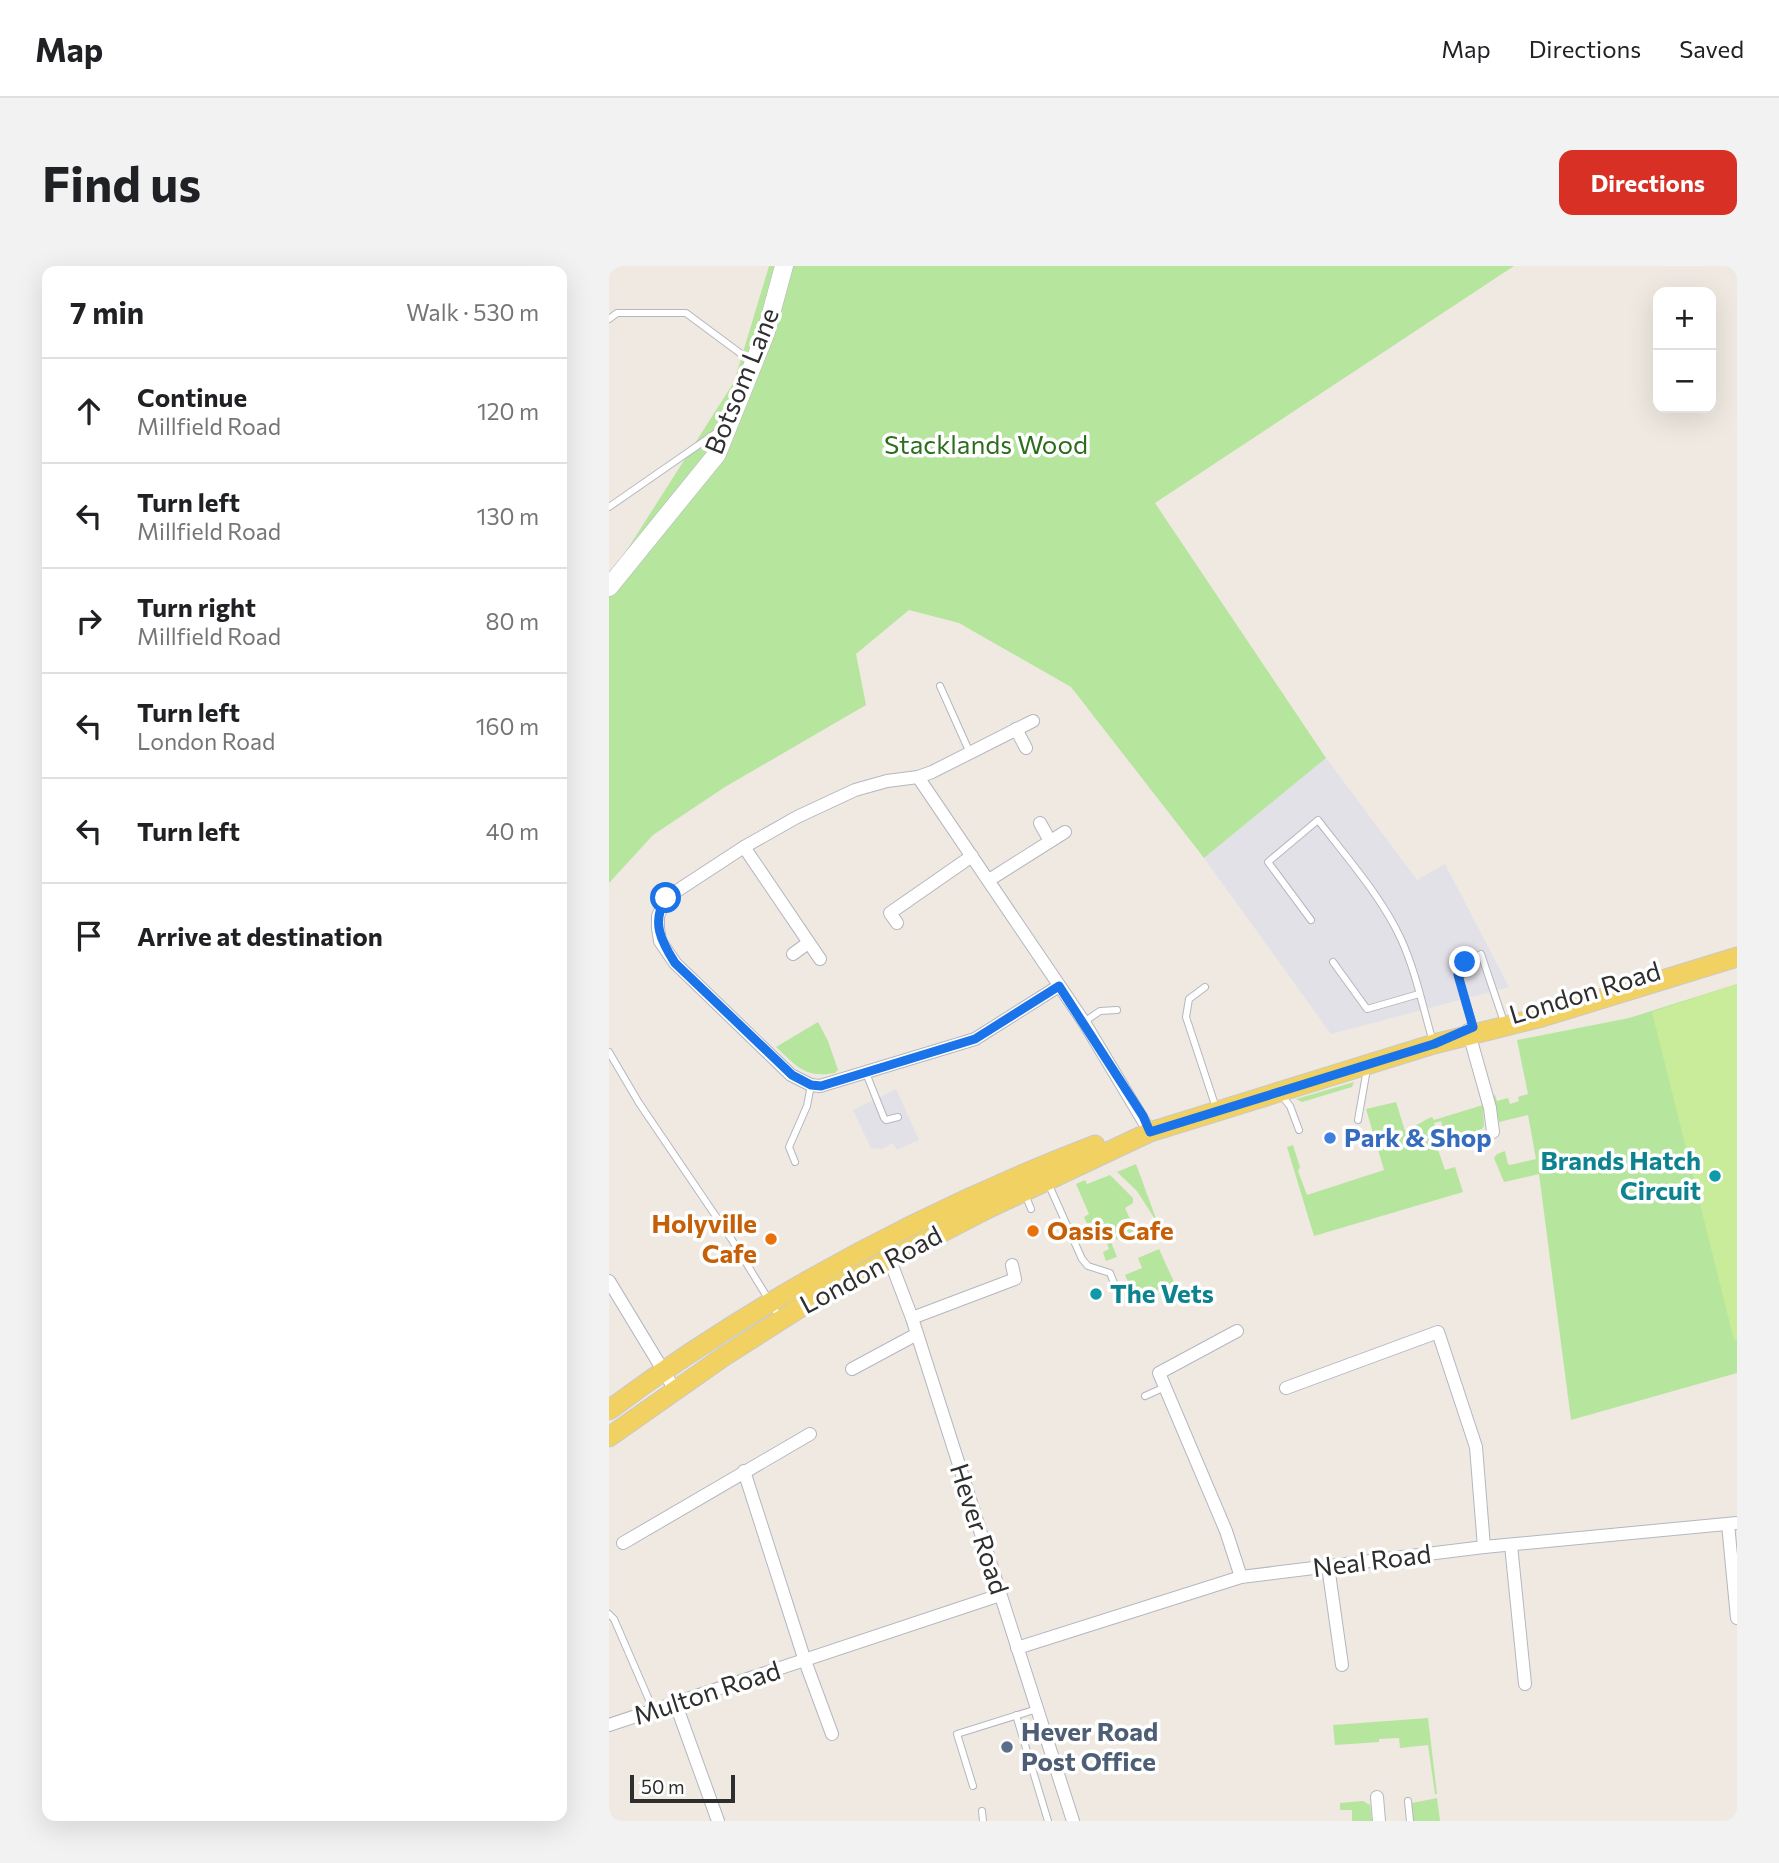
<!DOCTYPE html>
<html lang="en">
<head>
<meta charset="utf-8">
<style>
  :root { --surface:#fff; --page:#f2f2f2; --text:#202124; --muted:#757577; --line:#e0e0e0; --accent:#d93025 }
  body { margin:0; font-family:Commissioner,sans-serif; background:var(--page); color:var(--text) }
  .controls { position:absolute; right:21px; top:21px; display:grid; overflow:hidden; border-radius:14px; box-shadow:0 7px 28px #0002 }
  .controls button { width:63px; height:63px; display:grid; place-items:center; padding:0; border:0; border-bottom:2px solid var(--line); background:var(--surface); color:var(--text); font:35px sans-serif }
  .scale { position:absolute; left:21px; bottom:18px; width:105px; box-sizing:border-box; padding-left:7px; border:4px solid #2e2e2e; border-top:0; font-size:19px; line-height:24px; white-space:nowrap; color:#2e2e2e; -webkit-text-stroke:5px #fff; paint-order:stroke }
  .stop { position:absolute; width:21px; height:21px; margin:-16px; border:5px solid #1a73e8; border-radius:50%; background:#fff }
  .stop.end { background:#1a73e8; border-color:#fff; box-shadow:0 2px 7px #0008 }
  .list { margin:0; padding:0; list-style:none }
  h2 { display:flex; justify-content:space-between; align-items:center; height:91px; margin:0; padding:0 28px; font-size:30px }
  h2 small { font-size:23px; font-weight:400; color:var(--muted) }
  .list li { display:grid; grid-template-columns:46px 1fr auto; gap:21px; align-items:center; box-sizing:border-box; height:105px; padding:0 28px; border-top:2px solid var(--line) }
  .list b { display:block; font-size:26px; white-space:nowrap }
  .list p { margin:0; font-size:23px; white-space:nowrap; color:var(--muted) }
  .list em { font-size:23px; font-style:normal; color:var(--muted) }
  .icon { flex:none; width:38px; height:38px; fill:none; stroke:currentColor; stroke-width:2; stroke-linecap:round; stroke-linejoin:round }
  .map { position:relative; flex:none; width:1128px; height:1555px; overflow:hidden; border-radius:14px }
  header { display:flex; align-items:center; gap:42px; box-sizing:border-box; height:98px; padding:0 35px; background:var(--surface); border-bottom:2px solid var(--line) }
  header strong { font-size:33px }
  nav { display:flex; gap:38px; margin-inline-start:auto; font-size:24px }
  .intro { display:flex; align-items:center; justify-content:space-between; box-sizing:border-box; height:168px; padding:0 42px }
  h1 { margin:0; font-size:49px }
  .button { padding:18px 32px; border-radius:14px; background:var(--accent); color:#fff; font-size:24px; font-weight:700 }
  main { display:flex; gap:42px; padding:0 42px }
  aside { flex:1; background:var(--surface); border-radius:14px; box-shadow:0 7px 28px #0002 }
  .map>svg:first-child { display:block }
  .industrial { fill:#e3e1e8 }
  .green { fill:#b6e59e }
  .pitch { fill:#c9ec9a }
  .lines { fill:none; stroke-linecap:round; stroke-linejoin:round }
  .lane-casing { stroke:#b4b7c1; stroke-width:8 }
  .street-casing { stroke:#b4b7c1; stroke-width:14 }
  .secondary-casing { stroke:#b4b7c1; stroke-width:19 }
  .primary-casing { stroke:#c9c9c9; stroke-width:21 }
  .lane { stroke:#fff; stroke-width:6 }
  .street { stroke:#fff; stroke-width:12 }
  .secondary { stroke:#fff; stroke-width:18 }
  .primary { stroke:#f2d163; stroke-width:19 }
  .route { stroke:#1a73e8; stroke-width:9 }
  .shop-dot { fill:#3f7fe0; stroke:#fff; stroke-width:2.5 }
  .culture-dot { fill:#0f9aa8; stroke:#fff; stroke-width:2.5 }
  .food-dot { fill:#e8710a; stroke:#fff; stroke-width:2.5 }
  .service-dot { fill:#5c6f8a; stroke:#fff; stroke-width:2.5 }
  .labels { text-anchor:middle; stroke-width:7; stroke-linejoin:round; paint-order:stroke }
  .street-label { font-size:26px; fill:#2e2e2e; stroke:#fff }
  .park-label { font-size:26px; fill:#2c6e1b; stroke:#fff }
  .shop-label { font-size:26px; font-weight:bold; fill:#366cbe; stroke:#fff; text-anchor:start }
  .culture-label { font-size:26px; font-weight:bold; fill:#0d838f; stroke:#fff; text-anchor:end }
  .food-label { font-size:26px; font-weight:bold; fill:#c56008; stroke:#fff; text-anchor:end }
  .service-label { font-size:26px; font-weight:bold; fill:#4e5e75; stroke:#fff; text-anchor:start }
</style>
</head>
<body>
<header>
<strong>Map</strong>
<nav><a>Map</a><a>Directions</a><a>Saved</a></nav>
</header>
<div class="intro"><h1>Find us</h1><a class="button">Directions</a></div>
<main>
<aside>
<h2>7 min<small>Walk · 530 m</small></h2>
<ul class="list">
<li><svg class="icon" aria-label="ahead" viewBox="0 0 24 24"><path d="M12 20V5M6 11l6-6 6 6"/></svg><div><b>Continue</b><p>Millfield Road</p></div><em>120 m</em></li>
<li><svg class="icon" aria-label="left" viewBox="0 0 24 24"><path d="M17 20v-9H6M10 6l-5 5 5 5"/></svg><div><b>Turn left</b><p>Millfield Road</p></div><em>130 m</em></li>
<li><svg class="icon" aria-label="right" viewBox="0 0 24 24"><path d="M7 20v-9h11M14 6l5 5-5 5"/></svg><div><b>Turn right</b><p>Millfield Road</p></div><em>80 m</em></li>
<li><svg class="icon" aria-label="left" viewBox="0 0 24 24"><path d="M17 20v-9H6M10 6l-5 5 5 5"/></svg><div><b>Turn left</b><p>London Road</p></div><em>160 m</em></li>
<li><svg class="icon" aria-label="left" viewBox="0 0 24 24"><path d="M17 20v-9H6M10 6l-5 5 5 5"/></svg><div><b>Turn left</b></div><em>40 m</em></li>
<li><svg class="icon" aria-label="arrive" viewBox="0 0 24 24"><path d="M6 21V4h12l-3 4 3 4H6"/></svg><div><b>Arrive at destination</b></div></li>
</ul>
</aside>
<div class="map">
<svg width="1128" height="1555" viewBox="0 0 1128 1555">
  <rect width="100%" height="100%" fill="#efe9e1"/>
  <!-- industrial -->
  <g class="industrial">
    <polygon points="717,492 808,614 836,598 900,721 722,768 595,592"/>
    <polygon points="287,823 310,874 288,884 284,877 273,883 262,882 244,844"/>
  </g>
  <!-- green -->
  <g class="green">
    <polygon points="160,0 905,0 546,237 717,492 595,592 462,421 350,357 300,344 247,388 257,439 116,521 44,569 0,617 0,312 125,116"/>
    <polygon points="1128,718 1128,1107 962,1154 930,908 895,916 885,892 888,888 896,885 899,898 901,899 927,893 919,849 890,856 884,830 886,829 888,835 899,832 901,838 910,835 909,831 919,828 908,774 1020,752"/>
    <path d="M209,756L219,775L229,804L226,807C195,812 189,801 167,781Z"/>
    <polygon points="745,816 743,821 693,836 687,833"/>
    <path d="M787,836L796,865C806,861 813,855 823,851L825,854L874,839L875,860L873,863L837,874L832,855L825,857L831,876L827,878L836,904L846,901L854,926L705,970L678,881L684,879L691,901L689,905L698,929L775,904L757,843Z"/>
    <polygon points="527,898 549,958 528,925 508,906"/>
    <polygon points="501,909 524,932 524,937 516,942 526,964 502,976 508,991 497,995 494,986 500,983 489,954 478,958 475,951 480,948 467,918 476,914 478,918"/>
    <polygon points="550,983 565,1016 527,1034 516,1009 533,1002 529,992"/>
    <polygon points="819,1452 828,1528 826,1528 819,1479 791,1482 790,1472 770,1473 770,1476 726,1479 724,1459"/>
    <polygon points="828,1532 831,1555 804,1555 803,1537"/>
    <polygon points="754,1535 761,1539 763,1555 743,1555 743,1544 731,1544 731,1537"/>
  </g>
  <!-- pitch -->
  <polygon class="pitch" points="1128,718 1128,1073 1125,1074 1043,746"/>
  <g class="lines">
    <defs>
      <g id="lane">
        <polyline points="0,53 8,47 77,47 143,96"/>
        <polyline points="0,241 114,162"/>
        <polyline points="331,420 361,487"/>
        <path d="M702,654L659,596L709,554C738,592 772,630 792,673C807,706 814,742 824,776"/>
        <polyline points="724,696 758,743 810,728"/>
        <polyline points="596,721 580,733 577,751 607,842"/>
        <polyline points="475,756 491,745 508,744"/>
        <polyline points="865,763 849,709 860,705 856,696 872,688 895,756"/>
        <polyline points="0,786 30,837 123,974 171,1052"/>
        <polyline points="257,807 275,852 277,854 289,851"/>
        <polyline points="672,829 681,840 690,864"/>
        <polyline points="749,854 758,803"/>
        <polyline points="186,896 180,881 198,840 202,819"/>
        <polyline points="439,917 473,993 479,1000 501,1007 507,1022"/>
        <polyline points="416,928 422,943"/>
        <polyline points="536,1130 556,1121"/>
        <polyline points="0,1348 5,1353 44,1443"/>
        <polyline points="407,1449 439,1555"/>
        <polyline points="364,1520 348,1468 428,1443"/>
        <polyline points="799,1535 801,1555"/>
        <polyline points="373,1545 374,1555"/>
      </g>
      <g id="street">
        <polyline points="424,455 323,506 309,511 278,515 246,524 188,551 135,581 57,632 49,650 49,662 51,675 66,697 182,809 202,819 211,820 366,773 450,720"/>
        <polyline points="407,463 417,482"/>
        <polyline points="309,511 475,756 541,866"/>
        <polyline points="431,557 441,575"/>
        <polyline points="135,581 211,693"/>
        <polyline points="380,614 456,566"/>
        <polyline points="288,657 281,647 363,590"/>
        <polyline points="184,688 199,677"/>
        <polyline points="859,764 881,842 884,866"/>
        <polyline points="279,989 303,1052 464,1555"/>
        <polyline points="0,1015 66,1124"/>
        <polyline points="303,1052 406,1013 403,999"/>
        <polyline points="628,1065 550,1107 617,1265 632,1311"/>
        <polyline points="243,1103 308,1068"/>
        <polyline points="677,1122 829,1066 867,1181 875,1281"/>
        <polyline points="135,1205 196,1395 223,1468"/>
        <polyline points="1119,1258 1128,1352"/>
        <polyline points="14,1277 201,1168"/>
        <polyline points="902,1279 916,1418"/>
        <polyline points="719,1300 733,1399"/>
        <polyline points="408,1382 632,1311 875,1281 1128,1257"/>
        <polyline points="66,1436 109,1555"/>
        <polyline points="0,1459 391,1329"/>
        <polyline points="768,1531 770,1555"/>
      </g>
      <polyline id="secondary" points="0,321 108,188 157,66 175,0"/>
      <g id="primary">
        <path d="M0,1144C150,1033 312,946 486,879"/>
        <polyline points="0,1171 114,1091 208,1031 378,943 541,866 825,778 933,751 1128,691"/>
      </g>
    </defs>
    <!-- lane casing -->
    <use href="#lane" class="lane-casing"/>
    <!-- street casing -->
    <use href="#street" class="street-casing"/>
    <!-- secondary casing -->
    <use href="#secondary" class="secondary-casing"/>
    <!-- primary casing -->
    <use href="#primary" class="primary-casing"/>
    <!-- lane -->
    <use href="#lane" class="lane"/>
    <!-- street -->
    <use href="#street" class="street"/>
    <!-- secondary -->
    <use href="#secondary" class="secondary"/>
    <!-- primary -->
    <use href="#primary" class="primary"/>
  </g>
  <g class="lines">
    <!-- route -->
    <path class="route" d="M57,632C42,656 52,675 66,697L183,809L202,819L212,820L366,773L450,720L534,850L541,866L825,778L864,761L849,709L860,705L856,696"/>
  </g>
  <!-- markers -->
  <circle class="shop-dot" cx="721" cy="872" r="7"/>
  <g class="culture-dot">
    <circle cx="1106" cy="910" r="7"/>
    <circle cx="487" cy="1028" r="7"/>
  </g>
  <g class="food-dot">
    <circle cx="424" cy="965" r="7"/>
    <circle cx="162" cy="973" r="7"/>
  </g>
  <circle class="service-dot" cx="398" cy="1481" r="7"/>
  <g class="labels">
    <!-- street labels -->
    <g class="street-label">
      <text transform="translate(133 115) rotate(-68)" y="9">Botsom Lane</text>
      <text transform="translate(976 727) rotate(-17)" y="9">London Road</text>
      <text transform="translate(262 1004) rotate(-28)" y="9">London Road</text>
      <text transform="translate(370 1263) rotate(72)" y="9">Hever Road</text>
      <text transform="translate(763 1295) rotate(-7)" y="9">Neal Road</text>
      <text transform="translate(98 1427) rotate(-18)" y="9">Multon Road</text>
    </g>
    <!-- park labels -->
    <g class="park-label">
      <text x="377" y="188">Stacklands Wood</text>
    </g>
    <!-- shop labels -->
    <g class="shop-label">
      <text x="735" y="881">Park &amp; Shop</text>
    </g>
    <!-- culture labels -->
    <g class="culture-label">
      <text x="1092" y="904">Brands Hatch<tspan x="1092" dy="30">Circuit</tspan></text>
      <text x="501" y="1037" text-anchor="start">The Vets</text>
    </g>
    <!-- food labels -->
    <g class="food-label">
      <text x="148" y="967">Holyville<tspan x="148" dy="30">Cafe</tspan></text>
      <text x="438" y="974" text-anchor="start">Oasis Cafe</text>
    </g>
    <!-- service labels -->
    <g class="service-label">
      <text x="412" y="1475">Hever Road<tspan x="412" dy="30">Post Office</tspan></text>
    </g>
  </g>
</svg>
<div class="controls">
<button>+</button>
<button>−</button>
</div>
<div class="scale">50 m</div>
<div class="stop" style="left:57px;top:632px"></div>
<div class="stop end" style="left:856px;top:696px"></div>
</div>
</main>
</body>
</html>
